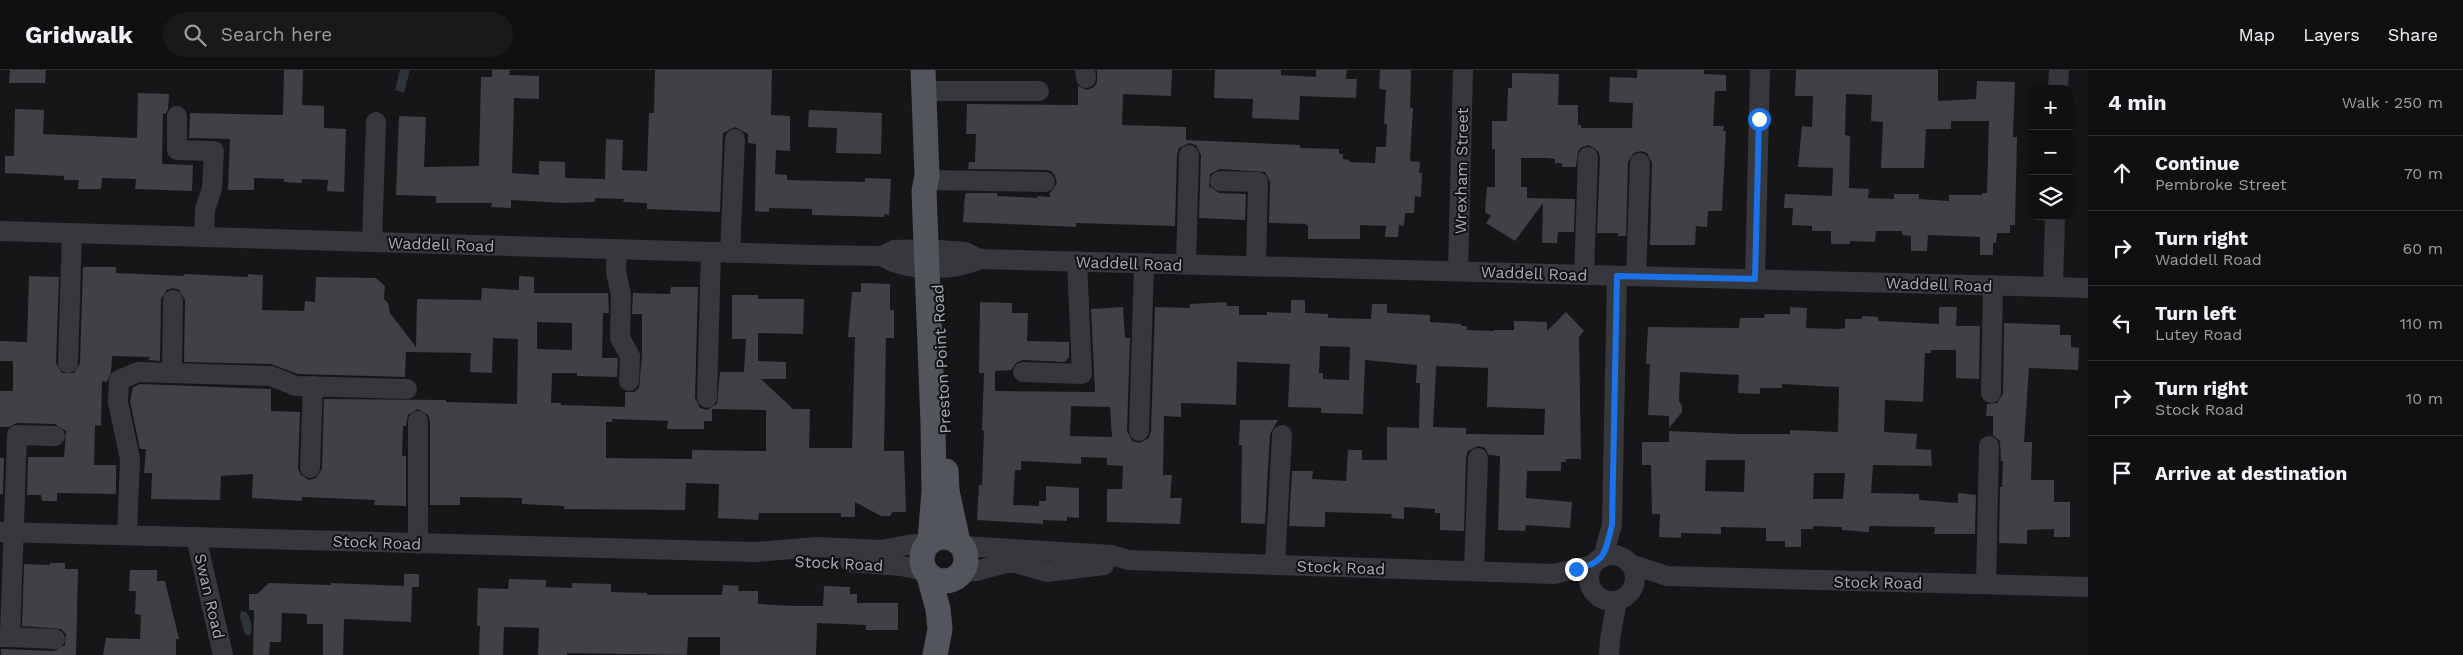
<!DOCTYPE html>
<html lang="en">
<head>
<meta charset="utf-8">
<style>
  :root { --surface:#101012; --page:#19191b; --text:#f1f3f6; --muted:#9c9d9f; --line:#303032 }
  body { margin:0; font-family:"Work Sans",sans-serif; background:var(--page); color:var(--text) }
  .controls { position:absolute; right:15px; top:15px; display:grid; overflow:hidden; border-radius:10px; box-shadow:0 5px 20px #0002 }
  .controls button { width:45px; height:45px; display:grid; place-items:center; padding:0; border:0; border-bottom:1px solid var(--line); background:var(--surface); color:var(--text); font:25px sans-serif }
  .stop { position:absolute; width:15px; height:15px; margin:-11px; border:4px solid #1a73e8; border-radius:50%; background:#fff }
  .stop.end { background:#1a73e8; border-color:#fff; box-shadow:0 1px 5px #0008 }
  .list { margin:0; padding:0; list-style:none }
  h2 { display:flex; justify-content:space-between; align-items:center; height:65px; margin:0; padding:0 20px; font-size:21px }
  h2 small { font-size:16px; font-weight:400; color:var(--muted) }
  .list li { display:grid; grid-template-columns:32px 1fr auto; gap:15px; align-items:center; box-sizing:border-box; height:75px; padding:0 20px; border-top:1px solid var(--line) }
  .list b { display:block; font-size:19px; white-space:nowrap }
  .list p { margin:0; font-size:16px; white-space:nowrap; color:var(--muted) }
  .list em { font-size:16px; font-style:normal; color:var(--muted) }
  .icon { flex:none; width:28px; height:28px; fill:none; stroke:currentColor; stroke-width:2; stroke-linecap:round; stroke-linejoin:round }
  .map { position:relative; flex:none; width:2088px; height:585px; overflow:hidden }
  header { display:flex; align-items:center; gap:30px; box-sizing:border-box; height:70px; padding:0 25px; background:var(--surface); border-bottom:1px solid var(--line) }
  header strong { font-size:24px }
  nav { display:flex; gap:28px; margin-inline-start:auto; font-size:18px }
  .search { width:350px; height:45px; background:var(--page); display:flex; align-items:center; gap:12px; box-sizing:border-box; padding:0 18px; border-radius:28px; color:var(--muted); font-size:19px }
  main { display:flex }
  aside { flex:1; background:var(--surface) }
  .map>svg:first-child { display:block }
  .water { fill:#2c353c }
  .building { fill:#404145; fill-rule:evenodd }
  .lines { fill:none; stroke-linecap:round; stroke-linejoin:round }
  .minor { stroke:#37383d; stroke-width:20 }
  .major { stroke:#53555c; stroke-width:25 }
  .route { stroke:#1a73e8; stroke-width:6 }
  .labels { text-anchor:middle; stroke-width:4; stroke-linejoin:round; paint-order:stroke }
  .street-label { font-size:16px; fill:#a8adb8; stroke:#111113 }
</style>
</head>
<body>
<header>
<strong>Gridwalk</strong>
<div class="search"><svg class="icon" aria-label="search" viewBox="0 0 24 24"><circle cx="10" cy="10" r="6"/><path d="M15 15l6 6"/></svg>Search here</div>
<nav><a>Map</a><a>Layers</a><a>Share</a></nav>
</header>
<main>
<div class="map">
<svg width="2088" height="585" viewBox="0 0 2088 585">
  <rect width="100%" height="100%" fill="#161618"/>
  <!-- water -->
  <g class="water">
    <polygon points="400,0 410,0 404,23 395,20"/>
    <path d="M241,541L246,542C251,548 254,560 249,566L245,565L240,547Z"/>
  </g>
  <!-- building -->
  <g class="building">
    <polygon points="10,0 46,0 45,13 9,13"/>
    <polygon points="284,0 303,0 302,35 324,36 324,58 346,59 344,122 327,121 328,110 302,109 302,113 284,112 284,109 254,108 254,120 228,120 230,69 189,68 190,43 283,45"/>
    <polygon points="492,0 510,0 509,5 539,6 539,29 514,28 512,103 539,105 539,91 565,92 565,108 605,109 606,69 623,70 622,100 647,101 649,43 654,43 655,0 772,0 771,45 790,46 790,81 776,80 775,104 787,105 787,110 865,112 865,108 891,109 889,145 884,144 884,147 812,145 812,139 769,138 769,142 755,141 756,74 748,73 748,64 735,57 723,63 720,142 647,139 647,133 623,132 624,129 595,128 595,132 564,133 511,130 511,138 491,137 492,133 436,133 436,126 396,125 399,46 426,47 424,97 479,96 481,7 492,7"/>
    <polygon points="1097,0 1172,0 1171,26 1123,24 1122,55 1186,57 1186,70 1300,75 1300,78 1339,79 1339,84 1343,84 1343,89 1349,90 1349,92 1375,93 1376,77 1386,77 1387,54 1384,54 1386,20 1379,19 1380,0 1411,0 1410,38 1413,38 1410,91 1420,92 1419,103 1422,103 1421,127 1415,126 1414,143 1405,143 1404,156 1399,155 1398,167 1385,167 1386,156 1360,155 1360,169 1308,169 1308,156 1305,154 1269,153 1270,112 1265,102 1220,99 1210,104 1209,116 1219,123 1246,124 1245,150 1199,148 1201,85 1196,75 1189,73 1179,78 1177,85 1175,156 1076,153 1076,157 963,152 965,124 967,123 997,123 997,126 1037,128 1038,126 1050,127 1050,123 1057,113 1055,106 1051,101 1046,100 968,99 969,92 975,92 976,64 966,64 967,34 1078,35 1078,16 1087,20 1094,17 1097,12"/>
    <polygon points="1215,0 1281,0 1281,5 1316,7 1316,0 1347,0 1346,9 1357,9 1356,28 1300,26 1299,50 1252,48 1253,29 1214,28"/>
    <polygon points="1637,0 1704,0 1704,4 1726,5 1726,21 1715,21 1713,56 1724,56 1723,61 1726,61 1722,141 1708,141 1707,157 1696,156 1695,175 1650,175 1652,93 1647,83 1641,81 1634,83 1628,92 1626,166 1618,166 1618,163 1597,163 1600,87 1598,81 1589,75 1582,77 1578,81 1576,97 1562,97 1562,93 1555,93 1555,89 1548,88 1521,88 1521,117 1527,117 1527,128 1575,129 1574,162 1558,162 1557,173 1542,173 1543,133 1515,171 1486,153 1491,146 1485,142 1487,117 1495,117 1495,79 1492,79 1492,51 1507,51 1508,18 1512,18 1512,3 1559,4 1558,35 1578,35 1578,55 1581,55 1581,58 1632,58 1633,33 1609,32 1610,7 1637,8"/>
    <path d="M1796,0H1938V31L1976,29L1977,11L2015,12L2013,67H2017L2015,155H2010V163H1997L1996,173H1993V185H1980V167L1928,165L1927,181H1911V166L1902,165V161H1876L1875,172L1850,171V174H1831V161H1812V156L1792,155L1793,138H1784L1785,124L1832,126L1833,98L1798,97L1802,56L1812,57L1813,26H1795ZM1846,24L1872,25L1871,51L1883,52L1881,98H1924L1926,59H1951V51H1989L1987,123H1982V125H1949V131L1919,129V124H1894V129L1868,128L1869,119L1849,118L1850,66L1845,65Z"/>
    <polygon points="138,23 169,24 168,39 166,44 163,43 162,94 193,95 192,121 135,119 136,109 102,108 101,119 78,119 79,110 64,110 64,106 5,103 5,86 14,86 15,39 44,40 43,64 137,68"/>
    <polygon points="809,40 882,43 881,84 836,83 837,58 808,57"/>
    <path d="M83,197H116V203L184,206V204L248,207V204L263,205L262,240L304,241L305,231L315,232L316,207L376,208L385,216L384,229L388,233L390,243L416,277L417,229L481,230L482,218L519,220V206L534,207V223H608L609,243H603L602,288H618L617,307L577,306V303H552L551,333H561V335L625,337V322H634L639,318L642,286V244H632L633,223L670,224L671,217H698L695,328L700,338L707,340L717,334L720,302H744L746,269H732V225H758V229H804L803,264L758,263V291L786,292V309H761L793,339H810L809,378H852L855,267H848L852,222H861V213L890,214V240H894V268H886L884,381H904L906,442H892L890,446H881L855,432V447H841V443H759L758,450L718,448L719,414L686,413L685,440L564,439V436L522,434V428L460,427V435H430V351L428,345L418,339L408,345L406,356H403L402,386H406V436L374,435L375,430L302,427V431L252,428L253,404L221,406L220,430L151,429L152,403H144L146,379H140L130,331L133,317L140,314L271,319V341L300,342L298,398L300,404L309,410L316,408L322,399L324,329L446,330V332L517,334L518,269L493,268L492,303L470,302L471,283L406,282L405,307L298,304L271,294L184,292L185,230L179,220L173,218L167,220L161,229L160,291L148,290L150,287L112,286L111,302L107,312L102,311L101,356L95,355L94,395H116V424L57,423V431H42L41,425H27L28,387H64L66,361L55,354L17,353L9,357H0V321H13V291H0V271L27,272L29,206L59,207L56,293L62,303H74L80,293ZM537,252L572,253V280L537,279ZM712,339L766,340V381L692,380V389L606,388V352H612V349L668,351L667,359H704V351H712Z"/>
    <path d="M1291,230H1305V243L1328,244V248L1371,249L1372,234H1387V243L1430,245V252L1461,254V256H1467V260L1494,261V260H1514V251L1547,252V261L1566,242L1584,261L1579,267L1581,389H1566V392H1561V401H1527L1526,428L1572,432L1570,458L1526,455L1525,461L1498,460L1500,386L1489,385L1485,378L1478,376L1468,381L1466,387L1464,461L1440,460V443H1435V439L1404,437V449L1391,448L1392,444L1325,442V457L1289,456L1292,401H1313L1312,409L1346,411L1348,380H1362V390H1387V357L1419,358L1420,313H1416L1417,295L1365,290L1363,344L1321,343V338L1288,337L1290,294L1237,292L1236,335L1181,333V347L1164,346L1163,405H1172L1170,428H1182L1180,454L1107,452V419H1122L1123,396L1107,395V388L1081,387V394L1021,391V400H1015L1013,435L1039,436V431H1046V416L1079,418V448L1067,447V451L1043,450V454L977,450L979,415H982L984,361L982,360L984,303H979L980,232L1012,233V243H1028L1027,271L1069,272V287L1065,292L1023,290L1017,292L1011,300L995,301V321L1095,322L1091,239L1123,237L1125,268H1130L1127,361L1132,371L1139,373L1149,368L1151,361L1155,237L1190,238V234L1226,232L1227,236H1239V245H1267V242L1291,243ZM1320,276L1350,277L1349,310L1323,309V303H1319ZM1436,296L1488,298L1487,337L1545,339L1544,365L1466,364V358L1433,357ZM1071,336L1110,337L1112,367L1070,366Z"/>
    <path d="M1790,237L1807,238L1806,258L1840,259L1845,258V249H1862V246L1878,247V251L1939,254V237H1957L1956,256H1980L1979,309L1956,308V280H1931V283H1925L1923,332L1885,330L1884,362L1917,364L1916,379L1931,380L1932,396L1873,395L1871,423L1919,424V430L1958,433V423L1976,425L1975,464H1934L1935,457L1869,456V462L1842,460V457L1813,456V459H1801V477H1785V471H1766V458L1721,457V464L1681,463V468L1659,467L1660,444H1652L1651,395H1642V372H1669V361L1736,364H1790V360L1838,362L1839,317L1782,314V318H1760V324L1738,323L1739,305L1680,302L1679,331L1682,336V342L1669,358V346L1648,345L1650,294H1646L1648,257L1739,258L1740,248H1764L1765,244H1790ZM1706,390H1745L1744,422L1705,421ZM1814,403H1845L1843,429H1813Z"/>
    <polygon points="2004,253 2060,255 2060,265 2071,265 2071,277 2079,278 2078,300 2029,298 2024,372 2032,372 2031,410 2054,410 2054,432 2070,432 2070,467 2054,467 2054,459 2027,460 2027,474 1999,473 2000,417 2002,417 2003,391 2001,391 2000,371 1993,365 1993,346 1986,346 1987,334 1997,333 2003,324"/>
    <polygon points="1240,350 1278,350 1270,364 1265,454 1241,453 1242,375 1239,375"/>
    <polygon points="0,388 4,388 3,424 0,424"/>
    <polygon points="50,493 65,493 65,499 78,499 76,585 1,585 1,579 54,581 65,575 66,564 61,559 22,556 24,494 50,495"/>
    <polygon points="130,500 157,500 157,511 165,511 179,569 176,569 176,585 103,585 106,568 140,569 141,545 135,544 136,521 129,521"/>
    <polygon points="404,504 419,504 419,517 412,517 411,552 344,549 343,585 323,585 323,554 307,554 307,544 282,543 281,572 270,572 269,585 253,585 254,540 249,540 249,524 257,524 269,513 331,515 331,513 404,516"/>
    <polygon points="509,509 546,510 546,517 572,518 572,513 611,514 611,522 647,523 647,525 722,525 723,515 739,516 738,521 758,521 758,534 793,536 823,536 824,516 850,517 850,524 857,524 857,533 898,533 898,560 866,560 866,555 817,553 816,585 720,585 720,567 688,567 687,585 567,583 567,585 538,585 539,558 504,557 503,585 479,585 480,556 477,556 478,518 508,519"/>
  </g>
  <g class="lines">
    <!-- minor -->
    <g class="minor">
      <polyline points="1085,0 1086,8"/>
      <polyline points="2058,19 2059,0"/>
      <polyline points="923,21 1039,21"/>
      <polyline points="177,46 177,80 214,81 212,118 205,140 204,167"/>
      <polyline points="928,110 1045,112"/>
      <polyline points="1220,111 1258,112 1256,196"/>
      <polyline points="0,161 814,185 882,186 894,180 926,179 965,182 980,189 2088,218"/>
      <polyline points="372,172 376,52"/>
      <polyline points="617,179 616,202 621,225 620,268 630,286 629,311"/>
      <polyline points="730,183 735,69"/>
      <path d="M882,186C905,202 955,201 980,189"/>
      <polyline points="1186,194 1189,85"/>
      <polyline points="1458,201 1463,0"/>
      <polyline points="1584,205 1588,87"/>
      <polyline points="1636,206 1640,93"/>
      <polyline points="1755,209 1760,0"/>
      <polyline points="2053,217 2055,146"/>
      <polyline points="68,293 72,163"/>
      <polyline points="1023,302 1082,304 1077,191"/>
      <polyline points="172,303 173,230"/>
      <polyline points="1991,323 1993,215"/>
      <polyline points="707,328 711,182"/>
      <polyline points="418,351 418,474"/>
      <polyline points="1139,361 1144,193"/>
      <polyline points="310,398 313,316"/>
      <polyline points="0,462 755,482 817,477 881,480 913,474 926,475"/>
      <polyline points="127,464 130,389 118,332 119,310 138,302 271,306 296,316 407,319"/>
      <polyline points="196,467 223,585"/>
      <polyline points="962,476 1112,485 1128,490 1554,504 1593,495"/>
      <circle cx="1612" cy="508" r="23"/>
      <polyline points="1603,487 1612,455 1617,206"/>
      <polyline points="850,492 901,496 925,501"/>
      <polyline points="1630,494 1667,506 2088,517"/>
      <polyline points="1275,495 1282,365"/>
      <polyline points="1474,501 1478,388"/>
      <polyline points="962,502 976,501 1006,493 1016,493 1047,502 1104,495"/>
      <polyline points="1986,514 1989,376"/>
      <polyline points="0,567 10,567 17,365 55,366"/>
      <polyline points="10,567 55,569"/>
      <polyline points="1609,585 1610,569 1617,531"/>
    </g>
    <!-- major -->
    <g class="major">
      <polyline points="923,0 927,105 924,121 933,353 934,421 930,471"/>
      <polyline points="946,401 947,421 958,472"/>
      <circle cx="944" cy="489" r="22"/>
      <polyline points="929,506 938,539 940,559 935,585"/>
    </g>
  </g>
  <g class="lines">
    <!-- route -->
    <path class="route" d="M1576,499C1606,493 1605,482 1612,455L1617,206L1755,209L1759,49"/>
  </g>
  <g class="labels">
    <!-- street labels -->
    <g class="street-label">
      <text transform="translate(1461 101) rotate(-89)" y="6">Wrexham Street</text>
      <text transform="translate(441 174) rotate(2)" y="6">Waddell Road</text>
      <text transform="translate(1129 193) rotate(2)" y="6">Waddell Road</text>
      <text transform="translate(1534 203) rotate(2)" y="6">Waddell Road</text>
      <text transform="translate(1939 214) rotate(2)" y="6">Waddell Road</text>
      <text transform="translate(941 289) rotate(-93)" y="6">Preston Point Road</text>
      <text transform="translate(377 472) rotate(2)" y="6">Stock Road</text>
      <text transform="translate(839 493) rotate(3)" y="6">Stock Road</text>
      <text transform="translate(1341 497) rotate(2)" y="6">Stock Road</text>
      <text transform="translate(1878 512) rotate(1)" y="6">Stock Road</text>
      <text transform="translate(210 526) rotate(77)" y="6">Swan Road</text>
    </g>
  </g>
</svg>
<div class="controls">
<button>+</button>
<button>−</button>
<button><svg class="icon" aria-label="layers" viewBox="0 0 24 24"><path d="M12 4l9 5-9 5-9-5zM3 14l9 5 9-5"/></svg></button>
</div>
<div class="stop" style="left:1759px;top:49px"></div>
<div class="stop end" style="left:1576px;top:499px"></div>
</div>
<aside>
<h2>4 min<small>Walk · 250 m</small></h2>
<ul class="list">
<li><svg class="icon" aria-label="ahead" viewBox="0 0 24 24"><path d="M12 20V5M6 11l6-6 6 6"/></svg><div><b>Continue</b><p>Pembroke Street</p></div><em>70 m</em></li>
<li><svg class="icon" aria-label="right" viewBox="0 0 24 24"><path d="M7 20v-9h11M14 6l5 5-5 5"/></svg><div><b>Turn right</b><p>Waddell Road</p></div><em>60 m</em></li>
<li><svg class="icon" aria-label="left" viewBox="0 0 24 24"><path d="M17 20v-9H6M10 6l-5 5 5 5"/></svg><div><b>Turn left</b><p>Lutey Road</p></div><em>110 m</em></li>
<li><svg class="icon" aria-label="right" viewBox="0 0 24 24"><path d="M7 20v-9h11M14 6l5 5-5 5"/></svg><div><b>Turn right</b><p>Stock Road</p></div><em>10 m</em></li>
<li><svg class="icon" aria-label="arrive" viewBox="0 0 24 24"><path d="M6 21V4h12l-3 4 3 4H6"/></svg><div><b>Arrive at destination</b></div></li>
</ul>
</aside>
</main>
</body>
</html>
